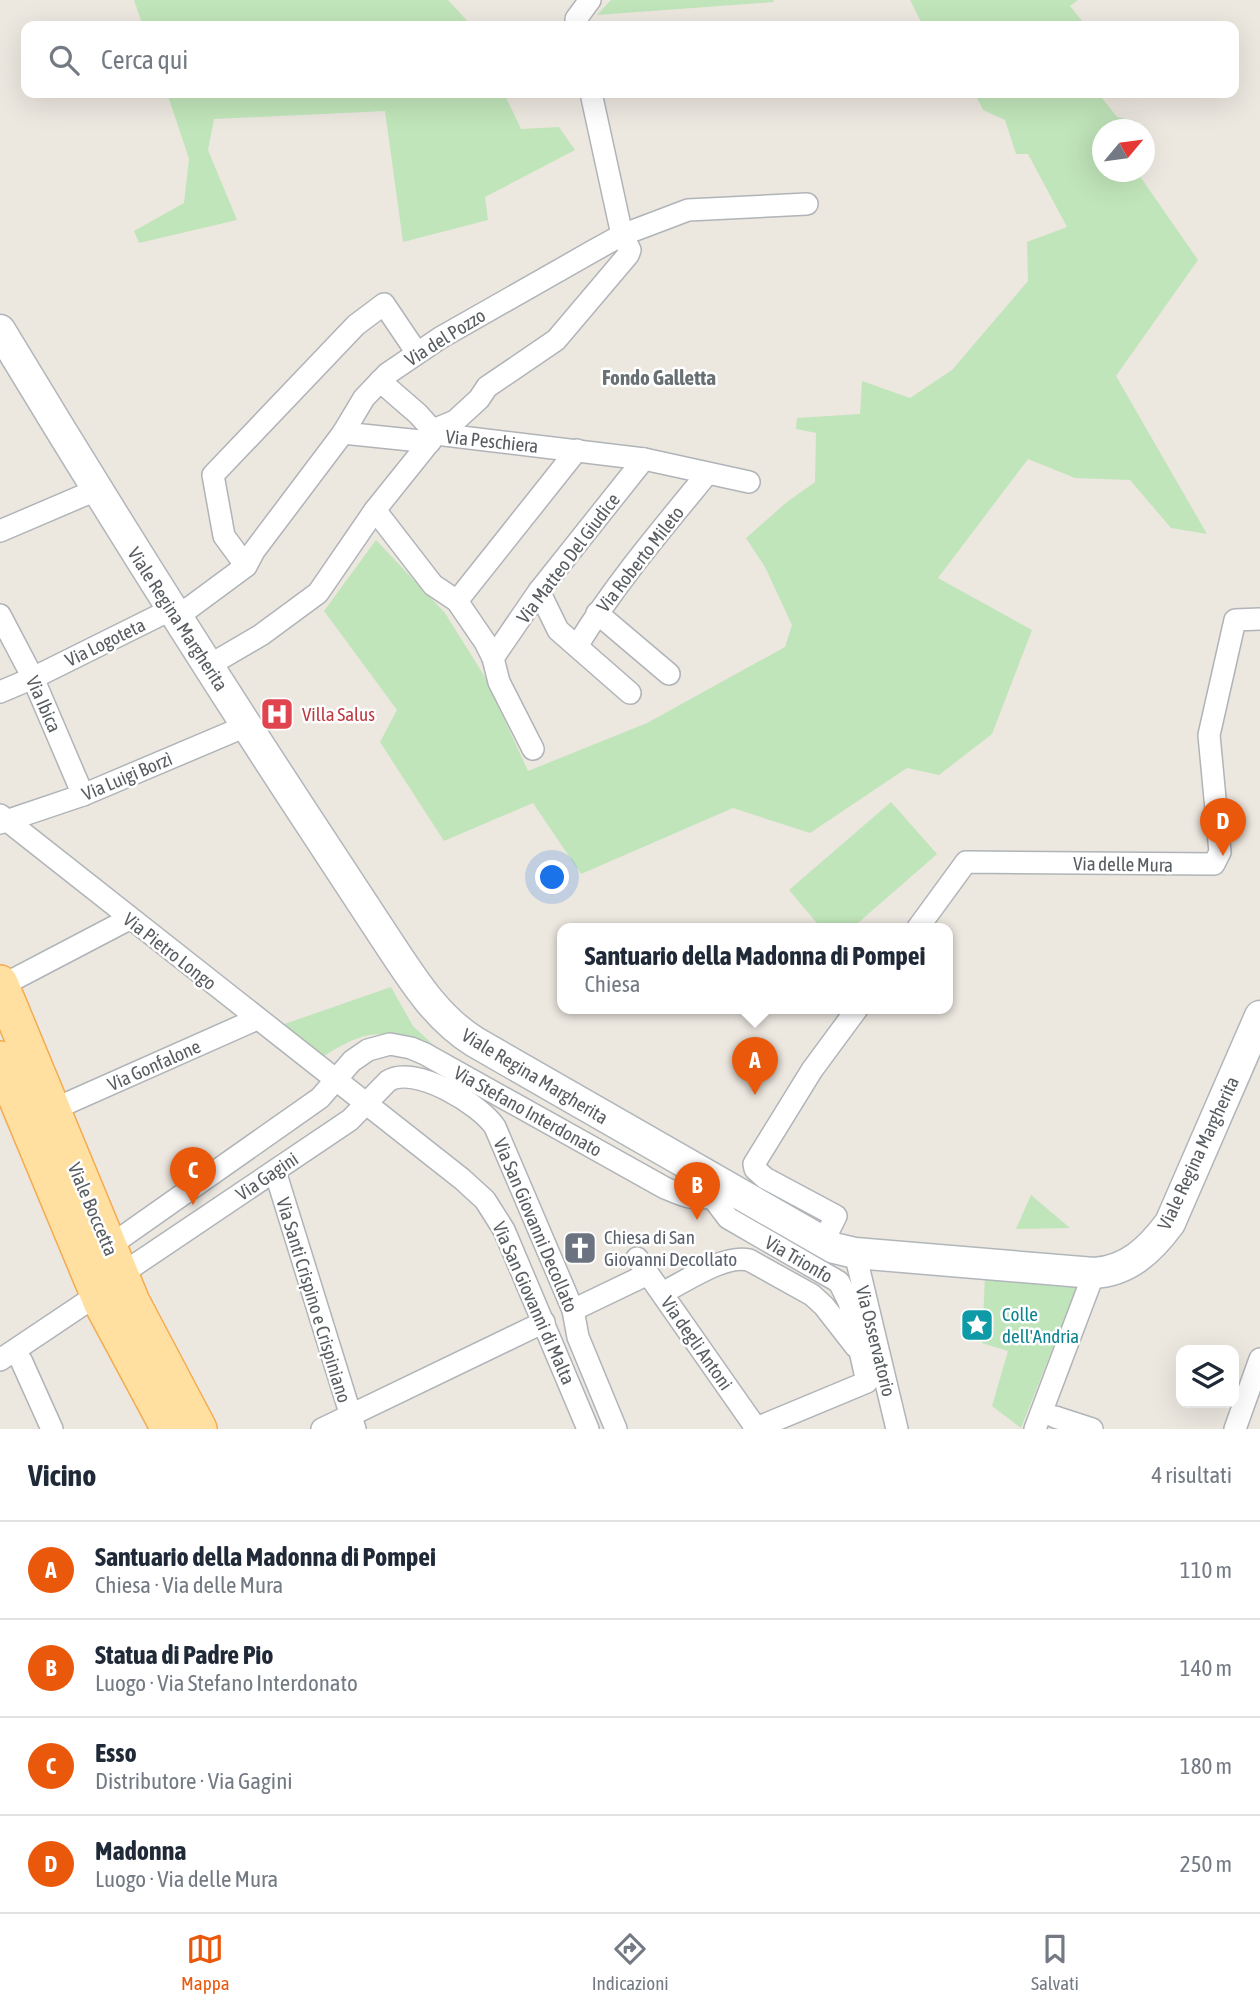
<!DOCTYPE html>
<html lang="it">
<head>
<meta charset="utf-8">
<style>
  :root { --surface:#fff; --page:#f2f2f3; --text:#1f2937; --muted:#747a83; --line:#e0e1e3; --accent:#ea580c }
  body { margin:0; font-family:"Asap Condensed",sans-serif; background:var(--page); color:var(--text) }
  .controls { position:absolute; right:21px; bottom:21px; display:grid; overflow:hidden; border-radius:14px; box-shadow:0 7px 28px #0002 }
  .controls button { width:63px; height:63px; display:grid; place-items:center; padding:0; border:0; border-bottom:2px solid var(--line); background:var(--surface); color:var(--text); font:35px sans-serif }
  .compass { position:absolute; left:1092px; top:119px; width:63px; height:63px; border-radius:50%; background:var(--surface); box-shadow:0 7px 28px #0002; rotate:61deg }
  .you { position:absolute; left:553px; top:878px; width:24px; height:24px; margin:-18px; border:5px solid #fff; border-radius:50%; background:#1a73e8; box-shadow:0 0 0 10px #1a73e833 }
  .badge { display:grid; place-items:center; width:46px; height:46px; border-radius:50%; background:var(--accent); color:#fff; font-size:23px; font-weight:700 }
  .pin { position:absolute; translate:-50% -58px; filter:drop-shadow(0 2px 4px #0008) }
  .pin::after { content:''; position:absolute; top:37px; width:24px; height:21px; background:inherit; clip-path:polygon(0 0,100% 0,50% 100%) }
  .popup { position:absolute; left:557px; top:923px; width:396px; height:91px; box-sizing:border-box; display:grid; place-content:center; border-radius:14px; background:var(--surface); filter:drop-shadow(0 2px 5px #0005); font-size:23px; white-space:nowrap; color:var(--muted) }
  .popup b { font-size:26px; color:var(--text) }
  .popup::after { content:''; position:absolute; left:50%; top:100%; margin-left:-14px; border:14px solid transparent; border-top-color:var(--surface) }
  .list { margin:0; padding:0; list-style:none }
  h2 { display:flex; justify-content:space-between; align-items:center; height:91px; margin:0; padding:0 28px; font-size:30px }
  h2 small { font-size:23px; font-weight:400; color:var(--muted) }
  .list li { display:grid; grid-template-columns:46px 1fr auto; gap:21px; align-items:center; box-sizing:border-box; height:98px; padding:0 28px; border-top:2px solid var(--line) }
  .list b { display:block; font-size:26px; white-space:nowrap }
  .list p { margin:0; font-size:23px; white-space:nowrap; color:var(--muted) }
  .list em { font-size:23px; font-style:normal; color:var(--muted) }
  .icon { flex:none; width:38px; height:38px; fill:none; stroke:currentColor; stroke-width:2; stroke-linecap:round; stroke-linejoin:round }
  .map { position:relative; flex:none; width:1260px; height:1429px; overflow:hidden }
  .search { position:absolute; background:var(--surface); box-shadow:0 7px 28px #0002; left:21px; right:21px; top:21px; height:77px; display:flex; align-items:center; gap:18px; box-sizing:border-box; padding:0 24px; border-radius:14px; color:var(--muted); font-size:26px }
  .sheet { height:483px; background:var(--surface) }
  nav { display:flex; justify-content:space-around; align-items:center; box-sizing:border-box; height:98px; border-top:2px solid var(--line); background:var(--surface); font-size:19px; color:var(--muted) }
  nav a { display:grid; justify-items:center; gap:4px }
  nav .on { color:var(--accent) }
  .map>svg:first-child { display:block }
  .green { fill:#c1e5ba }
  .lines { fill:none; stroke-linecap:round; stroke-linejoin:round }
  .street-casing { stroke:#b0b4b8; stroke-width:24 }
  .secondary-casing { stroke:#b1b6bb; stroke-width:33 }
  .primary-casing { stroke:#f4ab50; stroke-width:38 }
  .street { stroke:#fff; stroke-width:21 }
  .secondary { stroke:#fff; stroke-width:30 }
  .primary { stroke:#ffe0a1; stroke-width:35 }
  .labels { text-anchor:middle; stroke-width:5; stroke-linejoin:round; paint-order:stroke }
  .street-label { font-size:19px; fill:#585d61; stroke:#fff }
  .health-label { font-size:19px; fill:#be3a42; stroke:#fff; text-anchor:start }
  .worship-label { font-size:19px; fill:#5b616d; stroke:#fff; text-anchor:start }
  .culture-label { font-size:19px; fill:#0d838f; stroke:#fff; text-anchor:start }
  .neighbourhood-label { font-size:21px; font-weight:bold; fill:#697073; stroke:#fff }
</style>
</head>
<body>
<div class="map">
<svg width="1260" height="1429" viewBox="0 0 1260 1429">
  <rect width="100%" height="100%" fill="#ece7df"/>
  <!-- green -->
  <g class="green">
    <polygon points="134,0 448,0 472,26 143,26"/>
    <polygon points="611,0 773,0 774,2 597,15"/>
    <polygon points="910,0 1078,0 1070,6 1086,26 923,26"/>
    <polygon points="167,93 504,93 521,129 559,127 575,150 485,197 488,220 403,242 385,111 214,119 208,150 237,220 139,243 134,231 184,203 189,159"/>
    <polygon points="975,93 1098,93 1117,117 1136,121 1141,129 1102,130 1102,172 1137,172 1198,260 1116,376 1207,534 1171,528 1130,480 1075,478 1028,459 938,578 1032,630 992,734 939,775 907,768 810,833 733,808 581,874 533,803 444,841 380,742 397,710 324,611 376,540 445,613 485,677 528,771 647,723 785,647 792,625 765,567 746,538 787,502 815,482 816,433 796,429 797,418 860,414 862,381 910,398 952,370 1028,281 1027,242 1067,227 1028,154 1016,154 1005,120 983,110"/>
    <polygon points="891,802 937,854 851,929 822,929 789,890"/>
    <path d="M391,987L413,1026L442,1053C385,1029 371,1025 318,1060L273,1028Z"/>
    <polygon points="1031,1195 1070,1228 1016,1229"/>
    <polygon points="985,1275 1079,1282 1021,1428 992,1406 1008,1351 982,1343"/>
  </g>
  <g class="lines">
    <defs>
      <g id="street">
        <polyline points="577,26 576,19 590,0"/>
        <polyline points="380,381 418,414 436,434"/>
        <polyline points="433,430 455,421 479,399 487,387 556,340 628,255 630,250 622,235 591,93"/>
        <polyline points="343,433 430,442"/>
        <polyline points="436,434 644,459 749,482"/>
        <polyline points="375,510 433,585 457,601 485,642 493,658 499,682 533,749"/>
        <polyline points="0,531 96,490"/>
        <polyline points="246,566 224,536 213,475 356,325 384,304 417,353"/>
        <polyline points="539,591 558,630 630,693"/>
        <polyline points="457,601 577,450"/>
        <polyline points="597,613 669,674"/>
        <polyline points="0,615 33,678 83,795"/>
        <polyline points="177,617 246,566 254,551 343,433 364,398 387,374 440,338 593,251 622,235 688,210 807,204"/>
        <path d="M577,646C615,584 661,530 707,474"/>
        <polyline points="493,658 539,591 644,459"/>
        <polyline points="208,666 261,635 318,593 375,510 436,434"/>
        <polyline points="0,692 33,678 172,609"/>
        <polyline points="0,815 462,1179 485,1200 504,1230 588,1429"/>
        <polyline points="0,823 83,795 246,726"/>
        <polyline points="917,929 966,862 1214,864 1220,852 1209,735 1235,620 1260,619"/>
        <polyline points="1,986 129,919"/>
        <polyline points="52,1110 257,1019"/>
        <polyline points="275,1171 355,1429"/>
        <polyline points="712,1197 728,1218 839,1282 849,1302 867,1382 754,1429"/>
        <polyline points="823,1242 836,1216 765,1178 755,1169 754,1164 812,1070 857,1009"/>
        <path d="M101,1252L320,1098L352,1061L368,1050L390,1044L411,1048L425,1054L665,1188C684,1196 692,1200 712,1197L721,1183"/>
        <polyline points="855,1253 897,1429"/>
        <polyline points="637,1258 756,1428"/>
        <path d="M662,1293C685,1282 724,1254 749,1260L812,1295L824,1306L856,1347"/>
        <polyline points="573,1310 648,1274"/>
        <path d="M0,1360L85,1303L120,1275L350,1120L388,1081C414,1064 480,1104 495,1127L573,1310L578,1337L616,1429"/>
        <polyline points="21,1360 52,1429"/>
        <polyline points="1055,1417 1092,1429"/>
        <polyline points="322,1429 544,1322"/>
        <polyline points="1035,1429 1094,1273"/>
        <polyline points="1235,1429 1260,1359"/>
      </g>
      <path id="secondary" d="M0,330C105,504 213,676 325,846C345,877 366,908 386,939C412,978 435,1017 475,1042L834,1248L855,1253L1094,1273C1128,1271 1150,1250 1170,1223L1260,1016"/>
      <g id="primary">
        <polyline points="0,983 132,1302 199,1429"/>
        <polyline points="0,1059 102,1304 169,1429"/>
      </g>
    </defs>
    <!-- street casing -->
    <use href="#street" class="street-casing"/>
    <!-- secondary casing -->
    <use href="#secondary" class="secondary-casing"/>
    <!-- primary casing -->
    <use href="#primary" class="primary-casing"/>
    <!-- street -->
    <use href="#street" class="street"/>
    <!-- secondary -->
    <use href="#secondary" class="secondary"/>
    <!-- primary -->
    <use href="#primary" class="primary"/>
  </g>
  <!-- icons -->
  <defs>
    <symbol id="hospital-square" viewBox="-11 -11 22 22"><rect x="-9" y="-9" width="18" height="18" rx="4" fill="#e0444e" stroke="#fff"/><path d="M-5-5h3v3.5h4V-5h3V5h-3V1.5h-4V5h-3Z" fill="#fff"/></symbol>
    <symbol id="church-square" viewBox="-11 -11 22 22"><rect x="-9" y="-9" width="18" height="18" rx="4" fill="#6b7280" stroke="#fff"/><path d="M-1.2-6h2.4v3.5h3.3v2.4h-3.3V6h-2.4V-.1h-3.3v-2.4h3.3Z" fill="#fff"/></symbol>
    <symbol id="sight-square" viewBox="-11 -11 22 22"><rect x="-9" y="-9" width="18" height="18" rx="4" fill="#0f9aa8" stroke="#fff"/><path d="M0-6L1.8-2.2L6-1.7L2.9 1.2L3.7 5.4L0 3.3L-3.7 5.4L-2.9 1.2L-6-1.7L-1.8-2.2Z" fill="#fff"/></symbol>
  </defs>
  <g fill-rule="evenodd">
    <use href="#hospital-square" x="258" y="695" width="38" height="38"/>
    <use href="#church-square" x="561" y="1229" width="38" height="38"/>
    <use href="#sight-square" x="958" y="1306" width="38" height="38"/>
  </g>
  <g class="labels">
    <!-- street labels -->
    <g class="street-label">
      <text transform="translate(445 337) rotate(-32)" y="7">Via del Pozzo</text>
      <text transform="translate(492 441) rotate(6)" y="7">Via Peschiera</text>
      <text transform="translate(568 558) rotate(-53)" y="7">Via Matteo Del Giudice</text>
      <text transform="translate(640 559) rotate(-52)" y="7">Via Roberto Mileto</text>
      <text transform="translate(178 619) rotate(57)" y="7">Viale Regina Margherita</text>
      <text transform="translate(105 642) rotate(-26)" y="7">Via Logoteta</text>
      <text transform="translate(44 704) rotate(66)" y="7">Via Ibica</text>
      <text transform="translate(127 776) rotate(-23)" y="7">Via Luigi Borzì</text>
      <text transform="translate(1123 864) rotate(1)" y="7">Via delle Mura</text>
      <text transform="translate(170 951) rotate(38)" y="7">Via Pietro Longo</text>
      <text transform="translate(154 1065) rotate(-24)" y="7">Via Gonfalone</text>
      <text transform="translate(535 1076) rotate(31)" y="7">Viale Regina Margherita</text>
      <text transform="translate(528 1111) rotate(29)" y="7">Via Stefano Interdonato</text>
      <text transform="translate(1198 1153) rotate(-65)" y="7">Viale Regina Margherita</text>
      <text transform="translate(267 1176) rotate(-34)" y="7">Via Gagini</text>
      <text transform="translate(93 1209) rotate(67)" y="7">Viale Boccetta</text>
      <text transform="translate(536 1225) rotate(67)" y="7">Via San Giovanni Decollato</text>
      <text transform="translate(799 1259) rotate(30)" y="7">Via Trionfo</text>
      <text transform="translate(314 1300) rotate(73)" y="7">Via Santi Crispino e Crispiniano</text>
      <text transform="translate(534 1303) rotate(66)" y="7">Via San Giovanni di Malta</text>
      <text transform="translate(876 1341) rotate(76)" y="7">Via Osservatorio</text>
      <text transform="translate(697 1343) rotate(55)" y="7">Via degli Antoni</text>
    </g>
    <!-- health labels -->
    <g class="health-label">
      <text x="302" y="721">Villa Salus</text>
    </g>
    <!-- worship labels -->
    <g class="worship-label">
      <text x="604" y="1244">Chiesa di San<tspan x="604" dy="22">Giovanni Decollato</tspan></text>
    </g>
    <!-- culture labels -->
    <g class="culture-label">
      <text x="1002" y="1321">Colle<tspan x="1002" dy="22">dell'Andria</tspan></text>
    </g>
    <!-- neighbourhood labels -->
    <g class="neighbourhood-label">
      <text x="659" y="385">Fondo Galletta</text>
    </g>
  </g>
</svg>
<div class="controls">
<button><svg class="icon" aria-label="layers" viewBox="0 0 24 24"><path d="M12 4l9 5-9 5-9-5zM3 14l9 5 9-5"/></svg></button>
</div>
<svg class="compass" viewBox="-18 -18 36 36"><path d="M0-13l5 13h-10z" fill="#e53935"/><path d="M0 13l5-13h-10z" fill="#747a83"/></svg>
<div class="you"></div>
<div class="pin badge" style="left:755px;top:1095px">A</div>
<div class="popup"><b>Santuario della Madonna di Pompei</b>Chiesa</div>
<div class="pin badge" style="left:697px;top:1220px">B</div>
<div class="pin badge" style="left:193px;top:1205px">C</div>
<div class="pin badge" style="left:1223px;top:856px">D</div>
<div class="search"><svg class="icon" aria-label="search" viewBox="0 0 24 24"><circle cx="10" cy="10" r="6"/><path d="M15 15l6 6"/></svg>Cerca qui</div>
</div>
<section class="sheet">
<h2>Vicino<small>4 risultati</small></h2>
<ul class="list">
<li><span class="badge">A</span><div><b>Santuario della Madonna di Pompei</b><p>Chiesa · Via delle Mura</p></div><em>110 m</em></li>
<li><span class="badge">B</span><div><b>Statua di Padre Pio</b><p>Luogo · Via Stefano Interdonato</p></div><em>140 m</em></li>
<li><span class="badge">C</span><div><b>Esso</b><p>Distributore · Via Gagini</p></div><em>180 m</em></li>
<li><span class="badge">D</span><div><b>Madonna</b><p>Luogo · Via delle Mura</p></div><em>250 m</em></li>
</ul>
</section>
<nav>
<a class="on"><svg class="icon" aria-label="map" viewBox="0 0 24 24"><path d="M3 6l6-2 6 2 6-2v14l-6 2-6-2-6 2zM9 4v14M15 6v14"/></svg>Mappa</a>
<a><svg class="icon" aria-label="directions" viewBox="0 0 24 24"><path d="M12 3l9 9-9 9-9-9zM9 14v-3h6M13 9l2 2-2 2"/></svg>Indicazioni</a>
<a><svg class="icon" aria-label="saved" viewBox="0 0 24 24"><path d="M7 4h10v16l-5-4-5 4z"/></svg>Salvati</a>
</nav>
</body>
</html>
